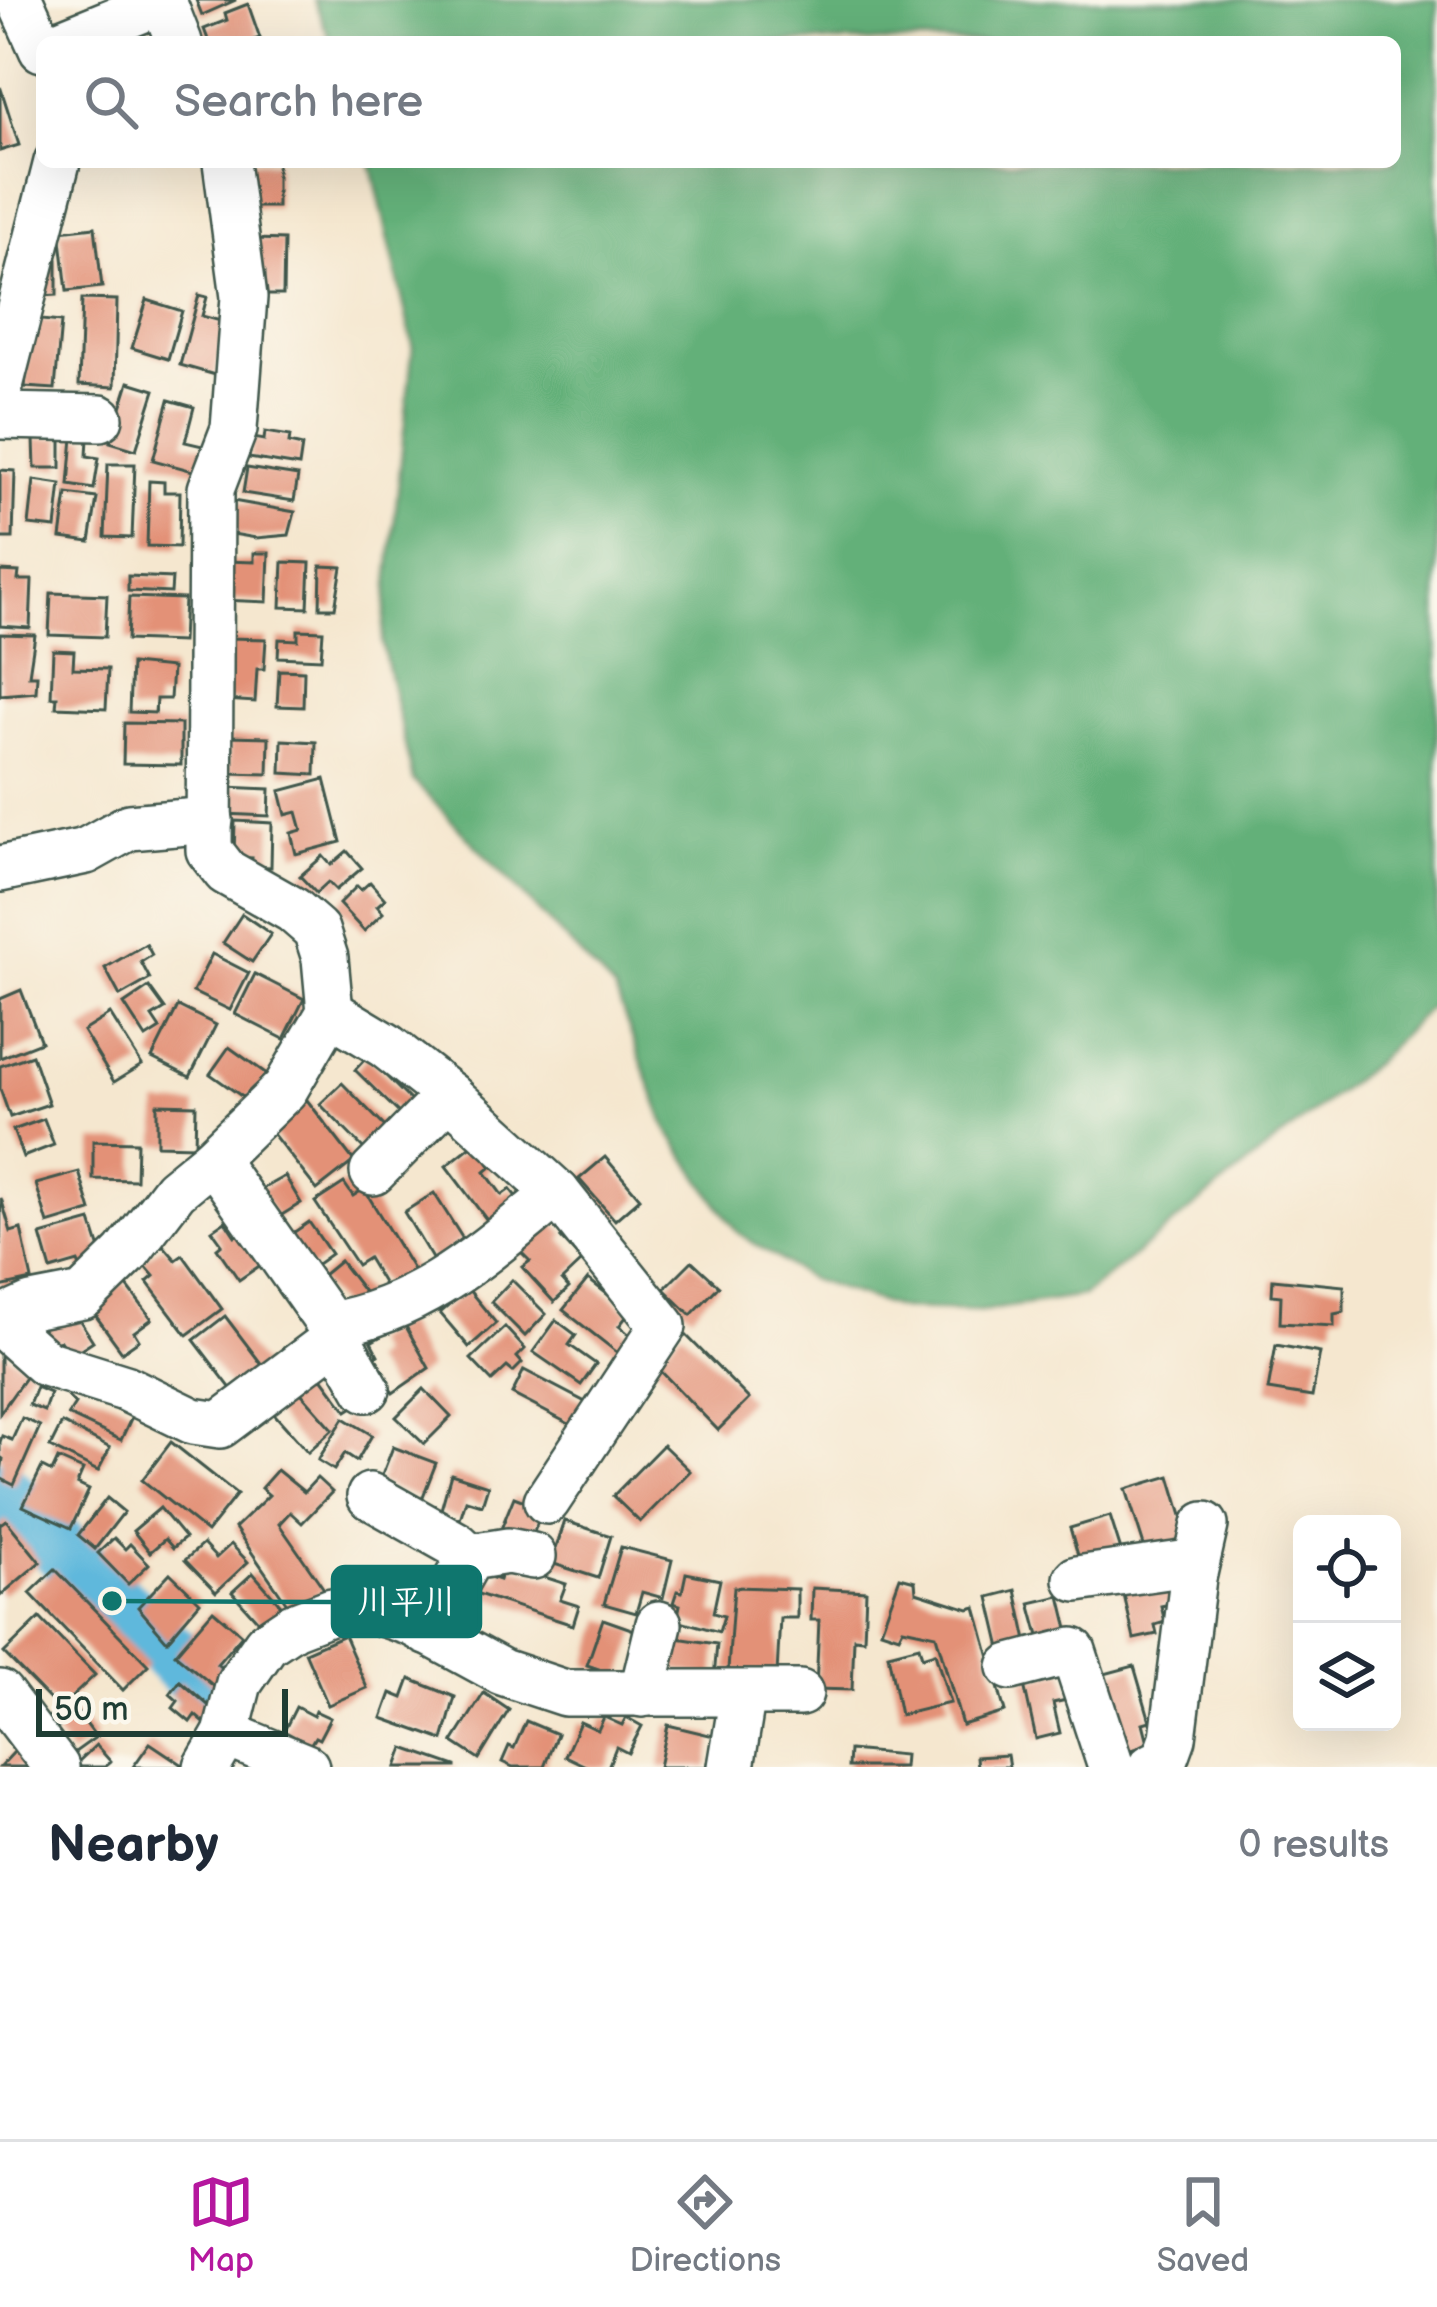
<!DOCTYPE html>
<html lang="en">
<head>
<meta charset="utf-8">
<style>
  :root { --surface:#fff; --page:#f6f6f7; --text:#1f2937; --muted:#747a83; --line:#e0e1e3; --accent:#b5179e }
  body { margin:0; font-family:"Balsamiq Sans","Klee One",sans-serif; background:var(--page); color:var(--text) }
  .controls { position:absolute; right:36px; bottom:36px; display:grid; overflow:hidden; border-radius:18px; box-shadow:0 12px 48px #0002 }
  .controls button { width:108px; height:108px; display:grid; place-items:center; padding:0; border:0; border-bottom:3px solid var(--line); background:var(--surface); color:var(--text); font:60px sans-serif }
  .scale { position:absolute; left:36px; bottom:30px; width:252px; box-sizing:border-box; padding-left:12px; border:6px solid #1f3d34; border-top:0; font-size:33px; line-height:42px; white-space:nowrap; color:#1f3d34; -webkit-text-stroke:9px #fbf7ec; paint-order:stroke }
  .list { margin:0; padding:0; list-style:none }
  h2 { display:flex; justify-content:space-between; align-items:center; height:156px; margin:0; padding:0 48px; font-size:51px }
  h2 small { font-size:39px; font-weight:400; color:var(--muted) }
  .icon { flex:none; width:66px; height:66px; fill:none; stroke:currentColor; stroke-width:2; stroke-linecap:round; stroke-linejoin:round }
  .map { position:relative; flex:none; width:1437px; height:1767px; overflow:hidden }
  .search { position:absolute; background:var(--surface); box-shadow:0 12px 48px #0002; left:36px; right:36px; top:36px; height:132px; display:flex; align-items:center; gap:30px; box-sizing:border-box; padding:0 42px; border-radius:18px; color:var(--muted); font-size:45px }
  .sheet { height:372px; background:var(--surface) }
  nav { display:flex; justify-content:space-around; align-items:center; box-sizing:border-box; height:168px; border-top:3px solid var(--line); background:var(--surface); font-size:33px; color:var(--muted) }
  nav a { display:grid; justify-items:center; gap:6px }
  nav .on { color:var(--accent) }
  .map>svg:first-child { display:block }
  .forest { fill:#63b079; stroke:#417656; stroke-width:3 }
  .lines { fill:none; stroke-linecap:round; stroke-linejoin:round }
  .river { stroke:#5fb8dc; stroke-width:60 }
  .building { fill:#e39177 }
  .minor-casing { stroke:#3f564b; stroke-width:50 }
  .minor { stroke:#fff; stroke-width:45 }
  .leader { fill:none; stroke:#0f766e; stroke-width:4.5 }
  .callout-dot { fill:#0f766e; stroke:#fbf7ec; stroke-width:4.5 }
  .callout { fill:#0f766e; stroke:#0f766e; stroke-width:4.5 }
  .callout-label { font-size:33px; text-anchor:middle; font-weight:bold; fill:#fff }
</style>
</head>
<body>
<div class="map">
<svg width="1437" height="1767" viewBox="0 0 1437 1767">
  <rect width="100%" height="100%" fill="#fbf7ec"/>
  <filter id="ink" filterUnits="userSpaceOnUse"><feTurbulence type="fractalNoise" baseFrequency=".00833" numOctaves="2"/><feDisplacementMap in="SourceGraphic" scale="24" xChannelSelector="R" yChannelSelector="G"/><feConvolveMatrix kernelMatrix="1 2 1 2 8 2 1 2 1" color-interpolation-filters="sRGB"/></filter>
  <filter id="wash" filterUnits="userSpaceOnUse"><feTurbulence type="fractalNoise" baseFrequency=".004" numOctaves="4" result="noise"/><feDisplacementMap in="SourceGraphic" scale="48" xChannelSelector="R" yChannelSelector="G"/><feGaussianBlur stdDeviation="2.7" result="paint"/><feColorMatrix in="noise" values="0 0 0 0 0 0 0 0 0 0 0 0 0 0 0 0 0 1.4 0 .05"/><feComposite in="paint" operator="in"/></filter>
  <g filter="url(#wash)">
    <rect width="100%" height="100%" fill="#f5e7cf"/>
    <!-- forest -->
    <polygon class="forest" points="314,0 1437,0 1437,999 1376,1062 1083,1296 982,1311 900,1309 809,1279 737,1232 667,1129 615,991 413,780 382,643 413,345 371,162 1395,162 1395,42 331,42"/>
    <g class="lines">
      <!-- river -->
      <polyline class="river" points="0,1490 216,1698"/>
    </g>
    <g id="blocks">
      <!-- building -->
      <g class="building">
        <polygon points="196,0 236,0 202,15"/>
        <polygon points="248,4 260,38 248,42 209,42 204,29 227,20 225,13"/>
        <polygon points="1,89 19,145 0,151 0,90"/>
        <rect x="248" y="162" width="29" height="45"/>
        <polygon points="95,227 102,287 67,291 60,231"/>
        <polygon points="255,239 284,240 283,295 264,295 265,272 254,272"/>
        <polygon points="42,260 57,260 57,295 42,296"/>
        <polygon points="199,295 207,297 202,316 228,323 215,375 180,365"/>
        <polygon points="82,299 117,300 115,387 79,385"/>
        <polygon points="147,300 182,311 168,359 132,348"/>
        <polygon points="32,319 61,322 55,389 25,387"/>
        <polygon points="129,382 155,390 136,450 110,442"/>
        <polygon points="169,400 194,407 185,442 207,447 200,473 153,460"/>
        <polygon points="265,432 290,436 289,443 302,446 299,466 249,458 253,438 264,440"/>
        <polygon points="73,437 88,438 87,456 99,458 94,489 69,485"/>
        <polygon points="61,438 61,468 35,468 34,439"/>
        <polygon points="108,464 135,464 132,538 105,537"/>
        <polygon points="247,468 298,476 294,501 243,493"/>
        <polygon points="0,470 15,471 13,538 0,538"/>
        <polygon points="34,480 61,484 56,528 29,525"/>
        <polygon points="149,481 164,482 164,492 180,492 179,547 147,546"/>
        <polygon points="67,494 97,498 90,542 61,538"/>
        <polygon points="233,501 295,512 289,535 256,538 227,533"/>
        <polygon points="254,553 269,553 267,602 222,600 224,561 254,562"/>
        <polygon points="283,562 310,563 308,608 281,607"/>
        <polygon points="321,566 342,567 335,608 320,608"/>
        <polygon points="0,571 19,572 18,580 32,580 30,628 0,626"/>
        <polygon points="128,576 172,578 171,593 128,591"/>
        <polygon points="51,593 107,595 105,637 49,635"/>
        <polygon points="129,597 184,599 182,642 127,640"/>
        <polygon points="298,630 323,631 321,659 278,657 279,639 298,640"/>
        <polygon points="0,634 35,635 29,675 37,675 36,692 0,695"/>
        <polygon points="227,638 266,639 264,669 257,669 255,702 225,700"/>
        <polygon points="53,650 74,651 73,668 108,669 106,709 56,707 57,697 51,697"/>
        <polygon points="131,664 172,668 170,699 156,699 155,713 129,712"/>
        <polygon points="279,670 304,671 303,707 277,706"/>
        <polygon points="124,723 181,724 181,765 123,764"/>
        <polygon points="229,736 269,737 268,774 228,773"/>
        <polygon points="282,740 316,742 315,775 281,773"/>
        <polygon points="325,779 341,842 296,854 291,833 302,830 297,812 286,815 280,791"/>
        <polygon points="226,787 270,789 269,816 225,814"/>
        <polygon points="235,821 272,823 271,867 251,866 252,858 234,857"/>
        <polygon points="347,851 362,868 336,890 328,882 316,893 300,876 323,856 331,865"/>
        <polygon points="370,882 385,899 377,906 383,913 364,931 339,904 357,886 361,890"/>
        <polygon points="242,914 271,934 252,962 223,943"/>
        <polygon points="146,944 152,955 141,962 150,979 120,996 105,968"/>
        <polygon points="212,954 249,973 230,1010 193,992"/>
        <polygon points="255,974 304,999 284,1039 235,1014"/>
        <polygon points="149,987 165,1009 152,1017 160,1029 146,1038 124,1004"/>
        <polygon points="21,990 41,1042 0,1058 0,999"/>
        <polygon points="178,1006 216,1025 190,1077 152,1058"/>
        <polygon points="110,1014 142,1065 114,1082 83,1031"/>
        <polygon points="229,1047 271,1077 247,1100 210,1074"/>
        <polygon points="32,1055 49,1104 10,1117 0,1089 0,1066"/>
        <polygon points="367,1057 412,1102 400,1114 355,1070"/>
        <polygon points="342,1083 390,1132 368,1153 320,1104"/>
        <polygon points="307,1100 354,1161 317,1190 269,1129"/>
        <polygon points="157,1104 196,1105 195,1146 157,1145"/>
        <polygon points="44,1119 54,1145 23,1157 13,1130"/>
        <polygon points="93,1141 137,1142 136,1180 93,1179"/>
        <polygon points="474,1144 491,1167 485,1172 502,1195 510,1189 522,1204 492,1227 446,1166"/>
        <polygon points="605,1157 640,1198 615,1220 579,1179"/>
        <polygon points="79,1172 91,1211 48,1224 36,1184"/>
        <polygon points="285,1176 301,1203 277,1218 260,1190"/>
        <polygon points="344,1183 353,1196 364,1189 420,1281 392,1298 368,1258 357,1265 315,1202"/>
        <polygon points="434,1193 463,1239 451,1247 456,1256 437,1267 404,1212"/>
        <polygon points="1,1198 11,1232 21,1229 32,1280 0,1287"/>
        <polygon points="547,1215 566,1235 561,1238 582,1261 562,1280 569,1288 554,1302 522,1267 530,1261 510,1241"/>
        <polygon points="91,1221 105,1265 82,1272 78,1262 51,1270 41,1235"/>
        <polygon points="225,1221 235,1236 244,1230 265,1262 239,1280 217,1248 222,1244 212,1230"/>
        <polygon points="309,1222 331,1254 310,1269 287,1237"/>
        <polygon points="163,1245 176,1260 183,1255 222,1309 187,1335 147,1282 154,1276 142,1262"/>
        <polygon points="340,1261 368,1297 342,1309 318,1279"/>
        <polygon points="692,1261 719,1286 691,1315 664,1289"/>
        <polygon points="588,1279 630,1312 619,1326 637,1341 624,1358 563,1310"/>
        <polygon points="1273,1279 1344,1286 1344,1312 1334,1314 1334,1326 1280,1323 1281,1296 1272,1295"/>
        <polygon points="512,1280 546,1314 525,1336 491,1302"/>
        <polygon points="124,1282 152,1319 134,1332 139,1340 122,1352 90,1308"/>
        <polygon points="468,1289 496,1323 469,1347 440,1313"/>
        <polygon points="73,1310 93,1341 70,1356 60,1341 45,1349 35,1330"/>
        <polygon points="225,1316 263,1366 232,1390 194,1340"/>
        <polygon points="556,1320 576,1335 569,1345 596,1364 581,1385 533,1352"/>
        <polygon points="404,1323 429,1368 393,1393 370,1361 378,1355 371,1342"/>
        <polygon points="505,1327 525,1349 517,1357 522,1363 513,1372 507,1367 492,1381 471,1359"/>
        <polygon points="682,1331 749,1399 718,1430 652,1362"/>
        <polygon points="1276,1345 1320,1353 1312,1397 1268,1390"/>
        <polygon points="0,1351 31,1369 0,1413"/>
        <polygon points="333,1357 361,1402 347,1411 315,1368"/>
        <polygon points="524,1370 587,1403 575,1427 512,1394"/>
        <polygon points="293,1384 333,1429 308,1452 268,1407"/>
        <polygon points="75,1385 135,1410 121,1440 68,1415 75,1404 68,1397"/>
        <polygon points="36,1387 50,1393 44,1411 29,1405"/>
        <polygon points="424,1389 451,1417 424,1444 396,1417"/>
        <polygon points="22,1418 40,1426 14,1485 0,1478 3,1459 0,1457 0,1442 2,1436 12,1440"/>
        <polygon points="344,1418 372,1435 357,1461 345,1453 334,1470 318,1460"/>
        <polygon points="62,1423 110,1448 98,1471 50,1447"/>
        <polygon points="171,1442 237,1494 207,1532 142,1480"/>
        <polygon points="663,1445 690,1471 640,1522 613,1496"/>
        <polygon points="393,1447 436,1463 422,1499 379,1483"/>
        <polygon points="58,1459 83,1470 77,1484 89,1490 71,1528 23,1506 42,1467 52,1472"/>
        <polygon points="277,1470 304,1492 317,1478 332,1492 302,1523 290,1512 279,1524 324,1589 292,1611 235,1528 269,1495 261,1488"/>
        <polygon points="451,1474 488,1486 482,1505 466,1500 460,1519 440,1513"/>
        <polygon points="1170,1476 1189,1539 1146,1552 1126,1489"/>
        <polygon points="514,1497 543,1508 531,1540 501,1529"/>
        <polygon points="107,1498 124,1512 95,1549 78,1535"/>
        <polygon points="160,1508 185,1538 173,1548 165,1539 150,1552 133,1531"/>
        <polygon points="1110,1516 1123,1557 1082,1569 1070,1528"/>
        <polygon points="6,1520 40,1562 0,1596 0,1524"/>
        <polygon points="565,1521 611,1536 598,1578 551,1563"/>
        <polygon points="114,1538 125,1549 130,1544 149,1564 128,1584 98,1553"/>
        <polygon points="203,1544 216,1558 231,1544 248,1562 216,1592 185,1560"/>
        <polygon points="621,1547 672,1560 663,1598 642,1592 636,1613 604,1604"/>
        <polygon points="504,1564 566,1584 560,1600 579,1606 573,1625 475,1593 481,1574 499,1580"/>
        <polygon points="55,1569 148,1665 123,1690 30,1593"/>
        <polygon points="170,1573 200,1602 167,1641 138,1607"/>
        <polygon points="253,1573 285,1610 265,1629 232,1592"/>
        <polygon points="686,1573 720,1580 713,1613 724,1616 719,1632 677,1620 680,1605 673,1603 677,1591 682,1592"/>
        <polygon points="900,1577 915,1581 916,1592 969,1609 976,1607 1005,1712 962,1725 936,1635 903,1628 899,1636 881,1630"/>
        <polygon points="1122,1586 1171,1586 1175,1603 1161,1606 1165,1622 1155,1625 1157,1634 1134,1639"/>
        <polygon points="734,1587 797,1589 797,1618 780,1618 777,1674 728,1670"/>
        <polygon points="812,1588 866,1591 864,1639 854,1638 852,1690 816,1689 819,1620 811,1620"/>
        <polygon points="1016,1590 1027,1641 1001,1648 989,1597"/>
        <polygon points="1060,1596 1068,1629 1039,1636 1030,1603"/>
        <polygon points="1297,1607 1302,1607 1302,1645 1296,1645"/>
        <polygon points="213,1610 242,1635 217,1664 228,1674 216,1688 175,1654"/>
        <polygon points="40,1618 95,1675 59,1709 4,1653"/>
        <polygon points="603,1619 637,1631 622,1677 587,1665"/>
        <polygon points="344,1635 367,1688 328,1705 305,1652"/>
        <polygon points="670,1637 717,1644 714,1678 665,1667"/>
        <polygon points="919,1646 922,1657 935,1653 950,1703 900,1715 888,1654"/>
        <polygon points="1134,1666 1150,1721 1143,1723 1149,1746 1125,1751 1097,1676"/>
        <polygon points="1064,1671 1071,1699 1053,1703 1060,1733 1036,1739 1023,1680"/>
        <polygon points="410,1679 455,1697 443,1740 382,1718 391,1693 403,1698"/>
        <polygon points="180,1681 214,1710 203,1722 195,1715 190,1722 173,1708 178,1701 170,1694"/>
        <polygon points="484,1693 509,1710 479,1759 453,1742"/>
        <polygon points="296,1707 313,1716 315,1711 330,1718 319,1739 315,1737 310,1745 284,1731"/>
        <polygon points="78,1713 96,1737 71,1755 54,1731"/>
        <polygon points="604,1717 622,1725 626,1717 642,1726 628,1753 616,1747 608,1767 588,1767 565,1756 580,1722 598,1730"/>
        <polygon points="526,1721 557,1734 544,1767 513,1767 502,1762 509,1746 514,1748"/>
        <polygon points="668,1725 714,1736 707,1767 659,1767"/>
        <polygon points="150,1743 186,1767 133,1767"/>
        <polygon points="96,1745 111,1762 105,1767 81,1767 77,1763"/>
        <polygon points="404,1748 456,1766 456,1767 397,1767"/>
        <polygon points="849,1750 904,1755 903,1767 848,1767"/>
        <polygon points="15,1751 31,1767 0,1767"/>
        <polygon points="1007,1755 1009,1767 977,1767 976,1757"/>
      </g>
    </g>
  </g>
  <g filter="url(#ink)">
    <use href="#blocks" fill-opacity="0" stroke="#3f564b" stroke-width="3"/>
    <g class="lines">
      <defs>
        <g id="minor">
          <polyline points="20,0 42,49"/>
          <polyline points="62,42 163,1 179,42"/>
          <polyline points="0,386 57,162"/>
          <polyline points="0,416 100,418"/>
          <polyline points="0,869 86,851 129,827 210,820"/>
          <polyline points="330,1012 385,1045 449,1095 557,1193 663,1326 547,1501"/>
          <polyline points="213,1159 330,1325 367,1389"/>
          <polyline points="373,1172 449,1095"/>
          <polyline points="0,1320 31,1306 83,1296 126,1254 175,1190 213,1159 285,1089 330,1012 325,958 316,930 293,910 226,872 209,850 211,489 234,429 244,297 226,162"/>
          <polyline points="0,1323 45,1363 125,1388 193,1421 220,1425 336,1338"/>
          <path d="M330,1325C426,1308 484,1252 557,1193"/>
          <polyline points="370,1496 457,1545 470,1557"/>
          <polyline points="1077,1579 1196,1562"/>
          <polyline points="427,1632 470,1557 508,1551 533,1556"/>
          <polyline points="1011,1667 1073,1651 1111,1767"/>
          <polyline points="0,1693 56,1767"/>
          <polyline points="642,1694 659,1624"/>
          <polyline points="226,1734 306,1767"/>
          <polyline points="207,1767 226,1734 239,1683 266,1644 293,1626 332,1611 373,1610 412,1623 502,1672 565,1693 800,1693"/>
          <polyline points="731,1767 743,1694"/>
          <polyline points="1151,1767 1165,1760 1173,1738 1193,1578 1205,1525"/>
        </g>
      </defs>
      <!-- minor casing -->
      <use href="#minor" class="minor-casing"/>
      <!-- minor -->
      <use href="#minor" class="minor"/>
    </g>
  </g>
  <!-- callouts -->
  <path class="leader" d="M112 1601L333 1602"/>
  <circle class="callout-dot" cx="112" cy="1601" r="12"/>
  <rect class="callout" x="333" y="1567" width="147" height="69" rx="12"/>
  <g class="callout-label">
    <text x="407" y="1613">川平川</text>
  </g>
</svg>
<div class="controls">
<button><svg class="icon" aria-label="locate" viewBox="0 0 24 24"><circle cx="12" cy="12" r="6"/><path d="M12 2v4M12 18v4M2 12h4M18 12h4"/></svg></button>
<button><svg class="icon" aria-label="layers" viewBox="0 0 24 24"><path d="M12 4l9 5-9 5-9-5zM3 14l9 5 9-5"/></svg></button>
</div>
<div class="scale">50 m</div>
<div class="search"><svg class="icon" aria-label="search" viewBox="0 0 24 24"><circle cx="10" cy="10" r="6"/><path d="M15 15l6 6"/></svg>Search here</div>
</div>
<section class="sheet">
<h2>Nearby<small>0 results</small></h2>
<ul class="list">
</ul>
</section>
<nav>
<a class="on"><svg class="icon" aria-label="map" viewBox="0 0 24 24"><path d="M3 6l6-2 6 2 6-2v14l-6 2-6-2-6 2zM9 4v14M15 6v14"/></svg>Map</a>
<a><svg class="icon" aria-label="directions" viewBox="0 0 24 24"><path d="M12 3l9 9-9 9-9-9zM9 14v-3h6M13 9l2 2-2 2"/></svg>Directions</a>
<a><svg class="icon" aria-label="saved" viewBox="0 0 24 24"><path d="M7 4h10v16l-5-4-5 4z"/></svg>Saved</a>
</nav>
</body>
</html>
